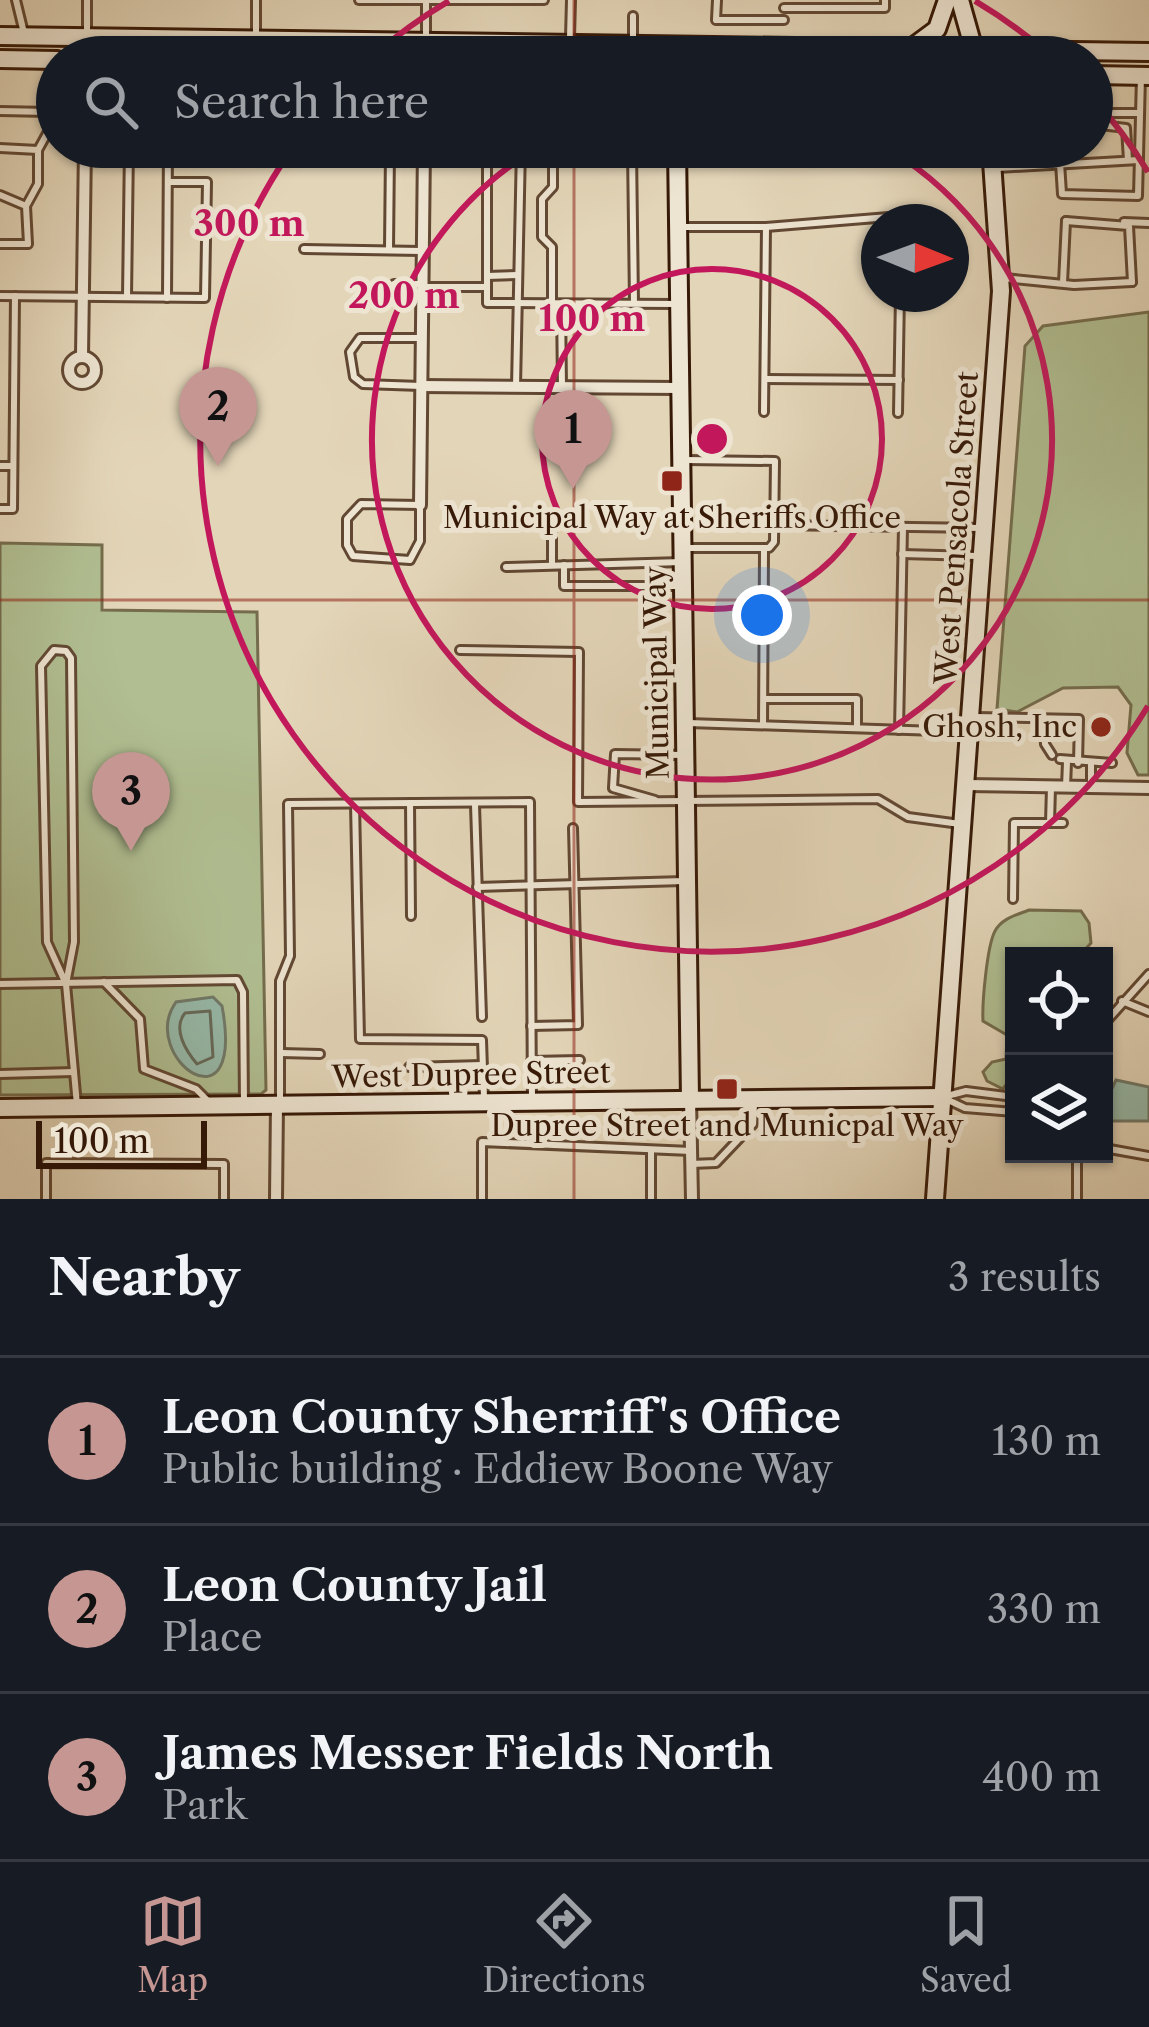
<!DOCTYPE html>
<html lang="en">
<head>
<meta charset="utf-8">
<style>
  :root { --surface:#171b24; --page:#242831; --text:#f1f3f6; --muted:#9ea1a6; --line:#363941; --accent:#c59692 }
  body { margin:0; font-family:"Libre Caslon Text",serif; background:var(--page); color:var(--text) }
  .controls { position:absolute; right:36px; bottom:36px; display:grid; overflow:hidden; border-radius:0px; box-shadow:0 3px 9px #0004 }
  .controls button { width:108px; height:108px; display:grid; place-items:center; padding:0; border:0; border-bottom:3px solid var(--line); background:var(--surface); color:var(--text); font:60px sans-serif }
  .compass { position:absolute; left:861px; top:204px; width:108px; height:108px; border-radius:50%; background:var(--surface); box-shadow:0 3px 9px #0004; rotate:91deg }
  .scale { position:absolute; left:36px; bottom:30px; width:171px; box-sizing:border-box; padding-left:12px; border:6px solid #371907; border-top:0; font-size:33px; line-height:42px; white-space:nowrap; color:#371907; -webkit-text-stroke:9px #ede4d1; paint-order:stroke }
  .you { position:absolute; left:762px; top:615px; width:42px; height:42px; margin:-30px; border:9px solid #fff; border-radius:50%; background:#1a73e8; box-shadow:0 0 0 18px #1a73e833 }
  .badge { display:grid; place-items:center; width:78px; height:78px; border-radius:50%; background:var(--accent); color:#111; font-size:39px; font-weight:700 }
  .pin { position:absolute; translate:-50% -99px; filter:drop-shadow(0 3px 6px #0008) }
  .pin::after { content:''; position:absolute; top:63px; width:42px; height:36px; background:inherit; clip-path:polygon(0 0,100% 0,50% 100%) }
  .list { margin:0; padding:0; list-style:none }
  h2 { display:flex; justify-content:space-between; align-items:center; height:156px; margin:0; padding:0 48px; font-size:51px }
  h2 small { font-size:39px; font-weight:400; color:var(--muted) }
  .list li { display:grid; grid-template-columns:78px 1fr auto; gap:36px; align-items:center; box-sizing:border-box; height:168px; padding:0 48px; border-top:3px solid var(--line) }
  .list b { display:block; font-size:45px; white-space:nowrap }
  .list p { margin:0; font-size:39px; white-space:nowrap; color:var(--muted) }
  .list em { font-size:39px; font-style:normal; color:var(--muted) }
  .icon { flex:none; width:66px; height:66px; fill:none; stroke:currentColor; stroke-width:2; stroke-linecap:round; stroke-linejoin:round }
  .map { position:relative; flex:none; width:1149px; height:1199px; overflow:hidden }
  .search { position:absolute; background:var(--surface); box-shadow:0 3px 9px #0004; left:36px; right:36px; top:36px; height:132px; display:flex; align-items:center; gap:30px; box-sizing:border-box; padding:0 42px; border-radius:66px; color:var(--muted); font-size:45px }
  .sheet { height:660px; background:var(--surface) }
  nav { display:flex; justify-content:space-around; align-items:center; box-sizing:border-box; height:168px; border-top:3px solid var(--line); background:var(--surface); font-size:33px; color:var(--muted) }
  nav a { display:grid; justify-items:center; gap:6px }
  nav .on { color:var(--accent) }
  .map>svg:first-child { display:block }
  .green { fill:#b0be91; stroke:#746c4c; stroke-width:3 }
  .water { fill:#96b9a9; stroke:#707968; stroke-width:3 }
  .lines { fill:none; stroke-linecap:round; stroke-linejoin:round }
  .shore { stroke:#666958; stroke-width:3 }
  .lane-casing { stroke:#624833; stroke-width:12 }
  .street-casing { stroke:#624833; stroke-width:16 }
  .secondary-casing { stroke:#371907; stroke-width:22 }
  .lane { stroke:#ede4d1; stroke-width:6 }
  .street { stroke:#ede4d1; stroke-width:10 }
  .secondary { stroke:#ede4d1; stroke-width:16 }
  .grid { fill:none; stroke:#8f2418; stroke-width:3; stroke-opacity:0.55 }
  .ring { fill:none; stroke:#c2185b; stroke-width:6 }
  .poi-dot { fill:#8f2418; stroke:#ede4d1; stroke-width:4.5 }
  .labels { text-anchor:middle; stroke-width:10; stroke-linejoin:round; paint-order:stroke }
  .poi-label { font-size:30px; fill:#371907; stroke:#ede4d1 }
  .street-label { font-size:30px; fill:#371907; stroke:#ede4d1 }
  .centre { fill:#c2185b; stroke:#ede4d1; stroke-width:6 }
  .ring-label { font-size:36px; text-anchor:middle; font-weight:bold; fill:#c2185b; stroke:#ede4d1; stroke-width:10; stroke-linejoin:round; paint-order:stroke }
</style>
</head>
<body>
<div class="map">
<svg width="1149" height="1199" viewBox="0 0 1149 1199">
  <rect width="100%" height="100%" fill="#e3d5b8"/>
  <filter id="stains"><feTurbulence type="fractalNoise" baseFrequency=".00167" numOctaves="4"/><feColorMatrix values="0 0 0 0 .2 0 0 0 0 .09 0 0 0 0 .02 0 0 0 .5 -.17"/></filter>
  <radialGradient id="worn" r=".72"><stop offset=".6" stop-color="#630" stop-opacity="0"/><stop offset="1" stop-color="#630" stop-opacity=".3"/></radialGradient>
  <!-- green -->
  <g class="green">
    <polygon points="1149,312 1149,775 1138,775 1127,753 1131,705 1118,687 1063,688 1017,712 997,709 1025,346 1043,326"/>
    <polygon points="0,543 102,545 102,610 257,612 266,1090 261,1094 0,1095"/>
    <path d="M1029,910L1081,911L1089,923L1091,943L1079,956H1014V1074L1003,1089L987,1081L983,1072L992,1062L1006,1059L1007,1035L983,1021C982,1003 987,946 995,931C1002,918 1017,915 1029,910Z"/>
  </g>
  <!-- water -->
  <g class="water">
    <path d="M213,997L222,1006C246,1136 137,1057 176,1002Z"/>
    <polygon points="1116,1080 1149,1087 1149,1121 1112,1121 1106,1101"/>
  </g>
  <g class="lines">
    <!-- shore -->
    <path class="shore" d="M210,1011L213,1057L197,1064C186,1051 172,1029 185,1013Z"/>
    <defs>
      <g id="lane">
        <polyline points="16,0 24,33"/>
        <polyline points="256,0 256,38"/>
        <polyline points="359,0 544,0"/>
        <polyline points="717,0 716,20 784,20"/>
        <polyline points="784,8 885,8 885,0"/>
        <polyline points="87,33 87,0"/>
        <polyline points="570,38 571,0"/>
        <polyline points="426,40 426,2"/>
        <polyline points="633,43 633,16"/>
        <polyline points="0,111 49,112"/>
        <polyline points="1092,113 1140,113"/>
        <polyline points="1092,124 1126,128 1128,160"/>
        <polyline points="577,147 673,151"/>
        <polyline points="1059,147 1062,194 1138,196 1141,76"/>
        <polyline points="0,148 38,150 38,184 26,206"/>
        <polyline points="38,150 49,130 50,60"/>
        <polyline points="632,150 634,303"/>
        <polyline points="680,160 744,155 744,147"/>
        <polyline points="454,161 454,147"/>
        <polyline points="487,166 487,303 676,304"/>
        <polyline points="997,168 1139,160"/>
        <polyline points="0,195 26,206 28,244 0,244"/>
        <polyline points="1066,221 1129,226 1132,282"/>
        <polyline points="1124,222 1149,223"/>
        <polyline points="683,227 766,227 901,216 901,222"/>
        <polyline points="304,249 421,251"/>
        <polyline points="389,249 390,151"/>
        <polyline points="487,276 518,275"/>
        <polyline points="1004,278 1074,285 1132,282"/>
        <polyline points="1063,283 1066,221"/>
        <polyline points="394,284 420,284"/>
        <polyline points="423,287 487,287"/>
        <polyline points="0,296 205,298 207,182 168,182"/>
        <polyline points="127,297 129,147"/>
        <polyline points="167,298 168,147"/>
        <polyline points="552,304 552,247 542,237 542,199 553,187 553,147"/>
        <polyline points="561,304 562,387"/>
        <polyline points="765,379 899,380"/>
        <polyline points="421,386 363,384 354,377 350,352 360,338 422,338"/>
        <polyline points="516,387 521,147"/>
        <polyline points="764,412 766,227"/>
        <polyline points="898,413 900,294"/>
        <polyline points="685,460 775,461 774,542 769,548 686,548"/>
        <polyline points="0,466 13,466"/>
        <polygon points="361,504 420,505 420,541 410,560 353,556 347,545 347,519"/>
        <polyline points="0,509 13,509 15,296"/>
        <polyline points="552,524 552,565"/>
        <polyline points="775,525 981,528"/>
        <polyline points="902,554 977,556"/>
        <polyline points="564,565 564,586 677,586"/>
        <polyline points="506,567 682,562"/>
        <polyline points="460,650 579,652 578,802 878,799 908,817 960,824"/>
        <polyline points="764,699 857,699 857,728"/>
        <polyline points="975,717 1079,719 1078,763"/>
        <polyline points="1043,719 1045,744 1052,755"/>
        <polyline points="688,723 969,732"/>
        <polyline points="763,725 764,551"/>
        <polyline points="899,730 903,527"/>
        <polyline points="1060,759 1112,763"/>
        <polyline points="1066,787 1067,762"/>
        <polyline points="1091,787 1091,763"/>
        <polyline points="655,800 613,788 615,754 683,755"/>
        <polyline points="410,803 411,916"/>
        <polyline points="355,804 360,1039 482,1040 484,1098"/>
        <polyline points="475,805 482,1017"/>
        <polyline points="1050,823 1051,787"/>
        <polyline points="477,887 684,881"/>
        <polyline points="1013,899 1014,823 1063,823"/>
        <polyline points="104,982 140,1019 144,1069 196,1089 210,1103"/>
        <polyline points="0,984 237,980 243,992 244,1104"/>
        <polyline points="66,984 47,942 41,666 54,650 66,651 71,658 74,942 66,984 77,1105"/>
        <polyline points="1122,1001 1149,1012"/>
        <polyline points="1104,1024 1149,974"/>
        <polyline points="531,1026 578,1025 573,828"/>
        <polyline points="281,1053 320,1054"/>
        <polyline points="531,1061 580,1060"/>
        <polyline points="409,1067 482,1065"/>
        <polyline points="0,1074 74,1072"/>
        <polyline points="947,1096 966,1091 1014,1097"/>
        <polyline points="946,1099 965,1108 1014,1112"/>
        <polyline points="280,1101 280,981 290,956 288,804 530,802 532,1100"/>
        <polyline points="1104,1148 1149,1156"/>
        <polyline points="651,1151 651,1199"/>
        <polyline points="1077,1154 1077,1199"/>
        <polyline points="691,1164 716,1163 753,1124 754,1104"/>
        <polyline points="46,1199 46,1163 224,1164 224,1199"/>
        <polyline points="482,1199 482,1142 691,1151"/>
      </g>
      <g id="street">
        <polyline points="86,57 87,37"/>
        <polyline points="82,356 85,147"/>
        <circle cx="82" cy="370" r="13"/>
        <polyline points="421,386 680,388"/>
        <polyline points="420,505 424,147"/>
        <polyline points="967,785 1149,788"/>
        <polyline points="690,1099 692,1199"/>
        <polyline points="276,1199 277,1104"/>
      </g>
      <g id="secondary">
        <polyline points="960,0 976,57"/>
        <polyline points="0,36 1149,52"/>
        <polyline points="910,49 937,29 947,0"/>
        <polyline points="0,59 57,60"/>
        <polyline points="1092,75 1149,76"/>
        <polyline points="677,147 690,1099"/>
        <polyline points="0,1108 943,1097"/>
        <polyline points="935,1199 1001,291 991,147"/>
      </g>
    </defs>
    <!-- lane casing -->
    <use href="#lane" class="lane-casing"/>
    <!-- street casing -->
    <use href="#street" class="street-casing"/>
    <!-- secondary casing -->
    <use href="#secondary" class="secondary-casing"/>
    <!-- lane -->
    <use href="#lane" class="lane"/>
    <!-- street -->
    <use href="#street" class="street"/>
    <!-- secondary -->
    <use href="#secondary" class="secondary"/>
  </g>
  <!-- grid -->
  <path class="grid" d="M574,0V57M574,147V1199M0,600H1149"/>
  <!-- distance rings -->
  <g class="ring">
    <circle cx="712" cy="439" r="170"/>
    <path d="M887 148A340 340 0 1 1 537 148"/>
    <path d="M1148 706A511 511 0 1 1 291 150M373 56A511 511 0 0 1 449 1M975 1A511 511 0 0 1 1051 56M1095 100A511 511 0 0 1 1148 172"/>
  </g>
  <!-- markers -->
  <g class="poi-dot">
    <rect x="660" y="469" width="24" height="24" rx="6"/>
    <circle cx="1101" cy="727" r="12"/>
    <rect x="715" y="1077" width="24" height="24" rx="6"/>
  </g>
  <g class="labels">
    <!-- poi labels -->
    <g class="poi-label">
      <text x="672" y="528">Municipal Way at Sheriffs Office</text>
      <text x="1077" y="737" text-anchor="end">Ghosh, Inc</text>
      <text x="727" y="1136">Dupree Street and Municpal Way</text>
    </g>
    <!-- street labels -->
    <g class="street-label">
      <text transform="translate(957 528) rotate(-86)" y="10">West Pensacola Street</text>
      <text transform="translate(657 673) rotate(-91)" y="10">Municipal Way</text>
      <text transform="translate(471 1075) rotate(-1)" y="10">West Dupree Street</text>
    </g>
  </g>
  <circle cx="712" cy="439" r="18" class="centre"/>
  <g class="ring-label">
    <text x="249" y="236">300 m</text>
    <text x="404" y="308">200 m</text>
    <text x="592" y="331">100 m</text>
  </g>
  <rect width="100%" height="100%" filter="url(#stains)"/>
  <rect width="100%" height="100%" fill="url(#worn)"/>
</svg>
<div class="controls">
<button><svg class="icon" aria-label="locate" viewBox="0 0 24 24"><circle cx="12" cy="12" r="6"/><path d="M12 2v4M12 18v4M2 12h4M18 12h4"/></svg></button>
<button><svg class="icon" aria-label="layers" viewBox="0 0 24 24"><path d="M12 4l9 5-9 5-9-5zM3 14l9 5 9-5"/></svg></button>
</div>
<svg class="compass" viewBox="-18 -18 36 36"><path d="M0-13l5 13h-10z" fill="#e53935"/><path d="M0 13l5-13h-10z" fill="#9ea1a6"/></svg>
<div class="scale">100 m</div>
<div class="you"></div>
<div class="pin badge" style="left:573px;top:489px">1</div>
<div class="pin badge" style="left:218px;top:466px">2</div>
<div class="pin badge" style="left:131px;top:851px">3</div>
<div class="search"><svg class="icon" aria-label="search" viewBox="0 0 24 24"><circle cx="10" cy="10" r="6"/><path d="M15 15l6 6"/></svg>Search here</div>
</div>
<section class="sheet">
<h2>Nearby<small>3 results</small></h2>
<ul class="list">
<li><span class="badge">1</span><div><b>Leon County Sherriff's Office</b><p>Public building · Eddiew Boone Way</p></div><em>130 m</em></li>
<li><span class="badge">2</span><div><b>Leon County Jail</b><p>Place</p></div><em>330 m</em></li>
<li><span class="badge">3</span><div><b>James Messer Fields North</b><p>Park</p></div><em>400 m</em></li>
</ul>
</section>
<nav>
<a class="on"><svg class="icon" aria-label="map" viewBox="0 0 24 24"><path d="M3 6l6-2 6 2 6-2v14l-6 2-6-2-6 2zM9 4v14M15 6v14"/></svg>Map</a>
<a><svg class="icon" aria-label="directions" viewBox="0 0 24 24"><path d="M12 3l9 9-9 9-9-9zM9 14v-3h6M13 9l2 2-2 2"/></svg>Directions</a>
<a><svg class="icon" aria-label="saved" viewBox="0 0 24 24"><path d="M7 4h10v16l-5-4-5 4z"/></svg>Saved</a>
</nav>
</body>
</html>
